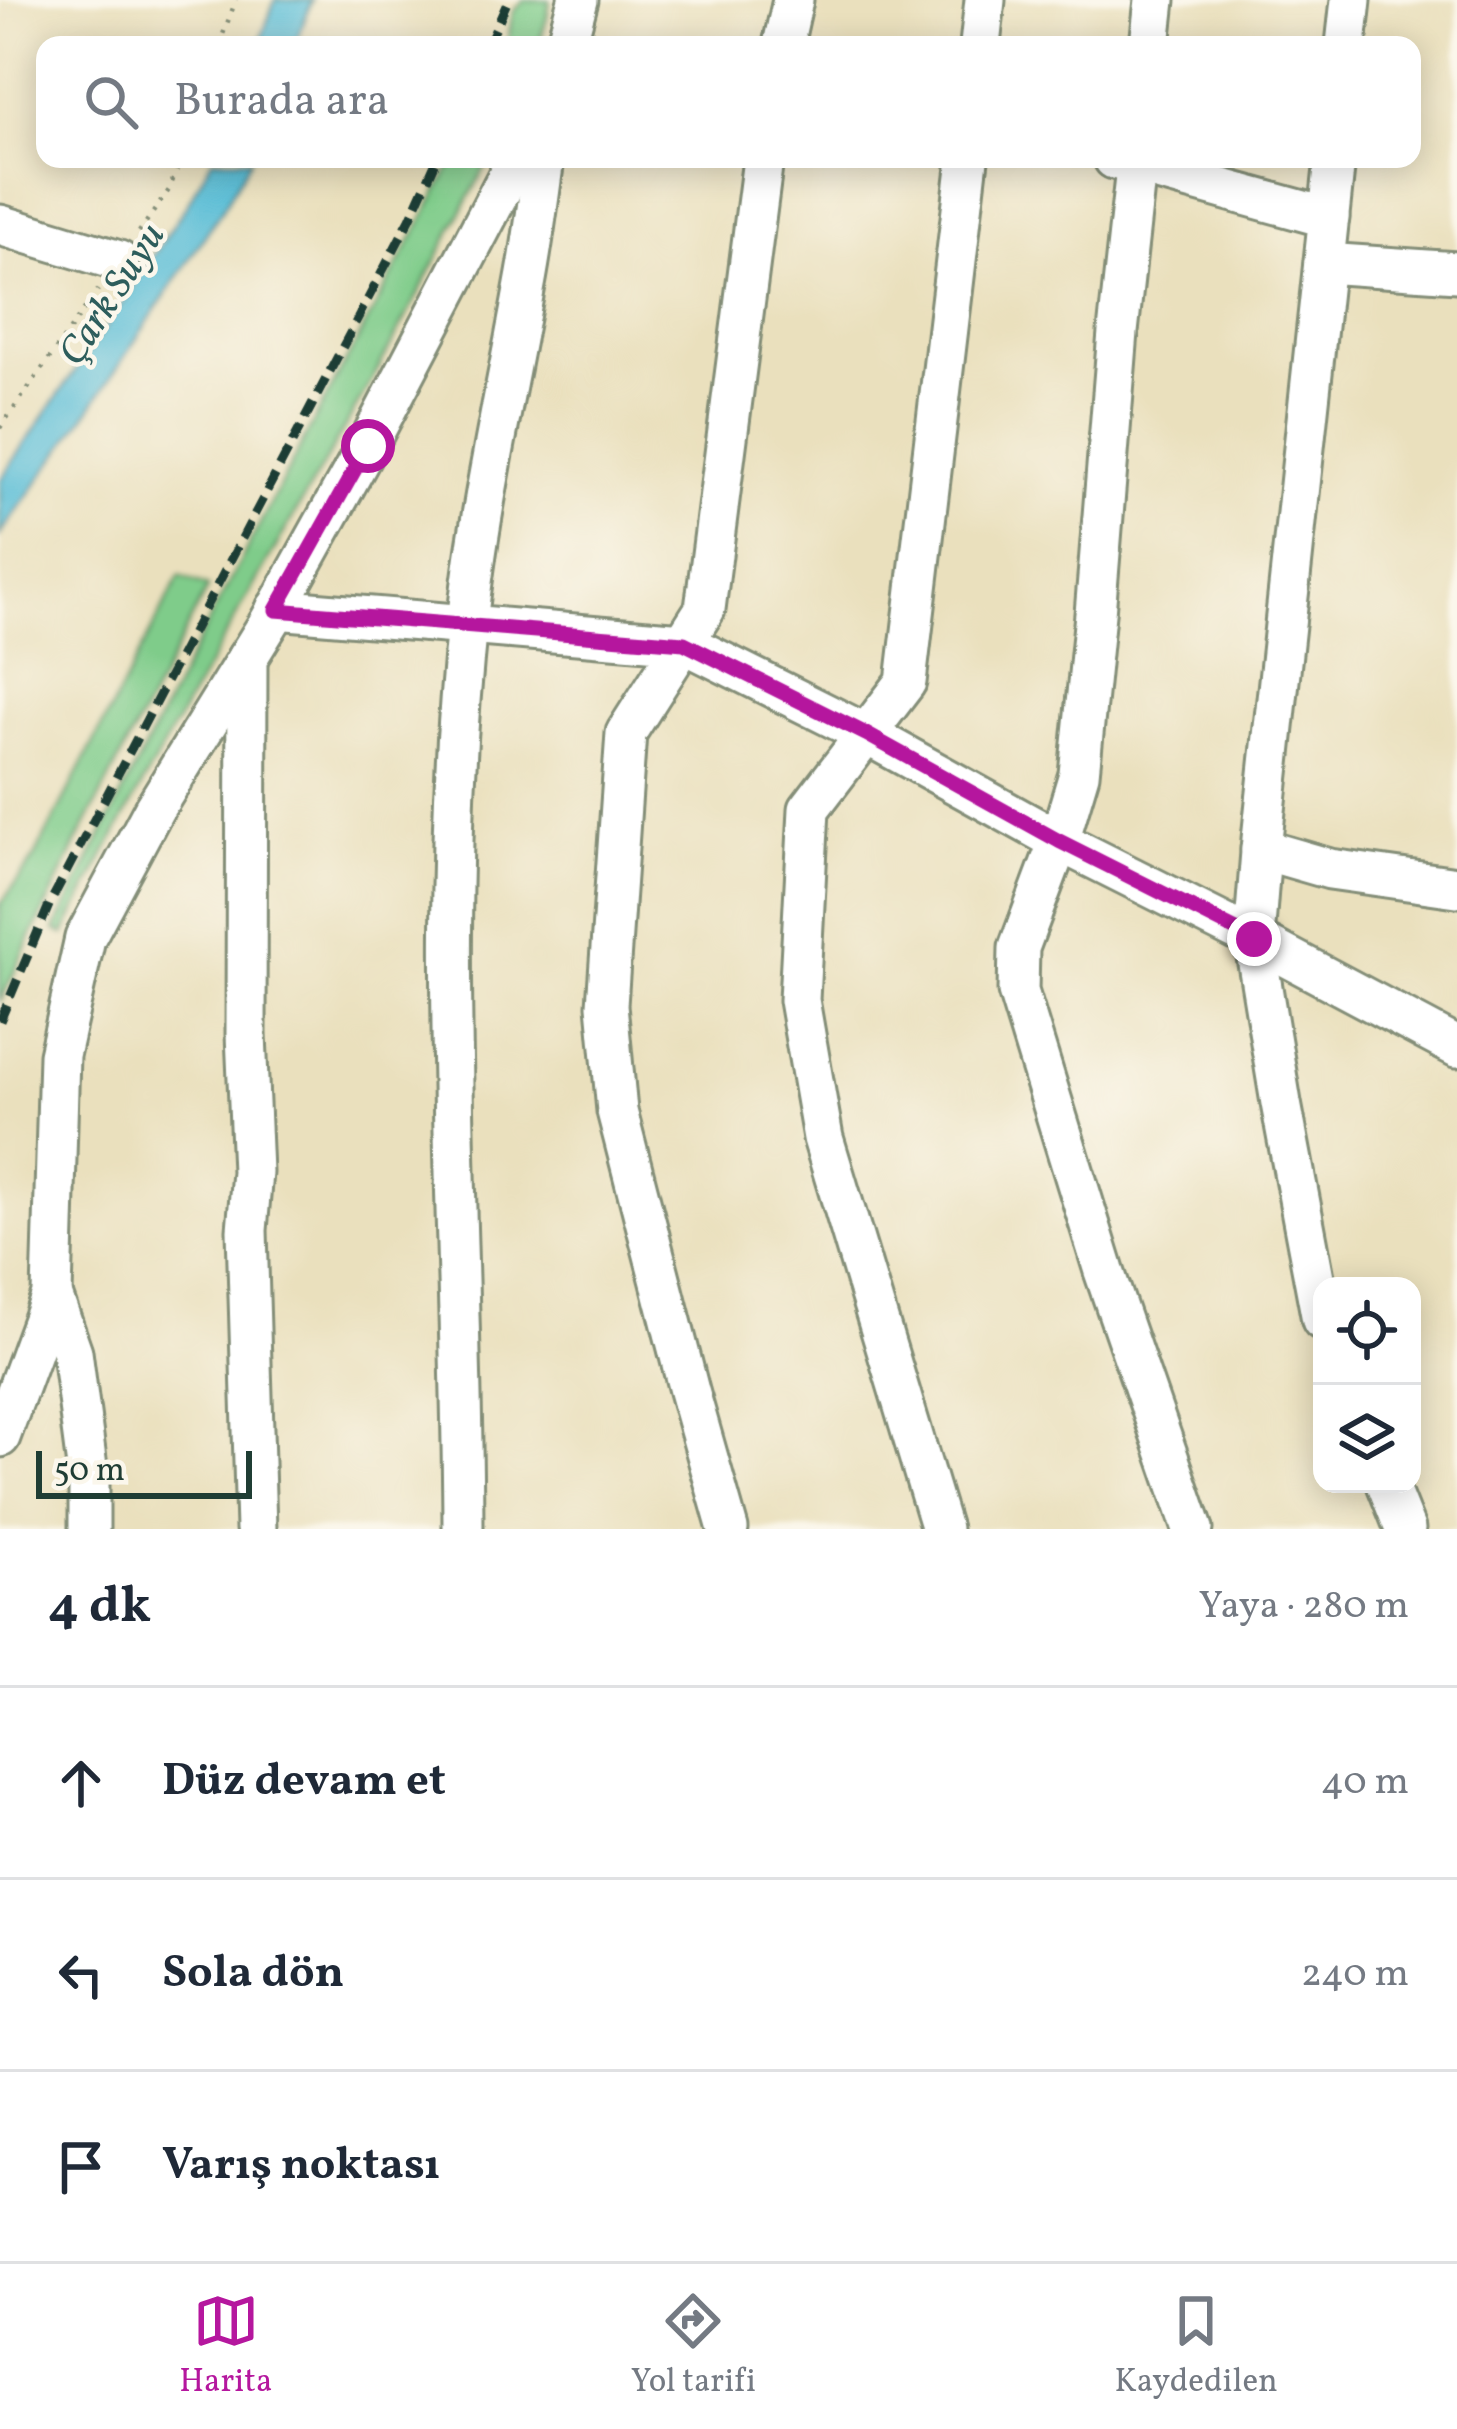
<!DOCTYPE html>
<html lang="tr">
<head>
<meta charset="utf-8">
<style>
  :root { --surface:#fff; --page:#f6f6f7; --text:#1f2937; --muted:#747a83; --line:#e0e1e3; --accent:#b5179e }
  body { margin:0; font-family:Vollkorn,serif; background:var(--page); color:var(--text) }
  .controls { position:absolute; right:36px; bottom:36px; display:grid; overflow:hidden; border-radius:24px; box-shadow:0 6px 30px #0003 }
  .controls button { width:108px; height:108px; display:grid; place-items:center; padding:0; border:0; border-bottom:3px solid var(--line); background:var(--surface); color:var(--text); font:60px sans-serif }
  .scale { position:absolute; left:36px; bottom:30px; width:216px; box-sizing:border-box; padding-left:12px; border:6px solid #1f3d34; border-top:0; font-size:33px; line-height:42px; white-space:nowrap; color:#1f3d34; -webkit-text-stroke:9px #fbf7ec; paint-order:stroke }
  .stop { position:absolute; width:36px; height:36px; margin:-27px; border:9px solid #b5179e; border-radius:50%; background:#fff }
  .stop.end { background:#b5179e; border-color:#fff; box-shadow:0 3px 12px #0008 }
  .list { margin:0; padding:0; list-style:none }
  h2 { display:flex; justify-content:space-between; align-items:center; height:156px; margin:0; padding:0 48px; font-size:51px }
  h2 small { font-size:39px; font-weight:400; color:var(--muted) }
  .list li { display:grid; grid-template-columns:78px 1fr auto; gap:36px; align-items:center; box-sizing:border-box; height:192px; padding:0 48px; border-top:3px solid var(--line) }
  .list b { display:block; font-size:45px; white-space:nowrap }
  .list em { font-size:39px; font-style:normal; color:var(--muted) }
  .icon { flex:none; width:66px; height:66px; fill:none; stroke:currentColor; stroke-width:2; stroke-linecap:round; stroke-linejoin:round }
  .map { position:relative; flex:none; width:1457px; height:1529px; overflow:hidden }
  .search { position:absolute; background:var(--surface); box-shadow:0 6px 30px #0003; left:36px; right:36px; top:36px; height:132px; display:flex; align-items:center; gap:30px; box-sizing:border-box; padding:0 42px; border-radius:24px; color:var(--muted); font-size:45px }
  .sheet { height:732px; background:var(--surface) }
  nav { display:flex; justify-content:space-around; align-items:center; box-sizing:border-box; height:168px; border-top:3px solid var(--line); background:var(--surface); font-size:33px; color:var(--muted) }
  nav a { display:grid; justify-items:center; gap:6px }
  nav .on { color:var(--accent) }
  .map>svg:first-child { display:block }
  .green { fill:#7fcc8a; stroke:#4f845f; stroke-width:3 }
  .water { fill:#57bcd5; stroke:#3b7c84; stroke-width:3 }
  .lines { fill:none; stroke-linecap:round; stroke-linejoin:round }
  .minor-casing { stroke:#848e78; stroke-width:45 }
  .path { stroke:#848e78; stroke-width:4.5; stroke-dasharray:3 9; stroke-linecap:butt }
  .minor { stroke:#fff; stroke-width:39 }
  .rail { stroke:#1f3d34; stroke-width:9; stroke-dasharray:18 9; stroke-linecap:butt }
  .route { stroke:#b5179e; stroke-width:15 }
  .labels { text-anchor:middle; stroke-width:9; stroke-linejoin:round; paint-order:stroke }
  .water-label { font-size:39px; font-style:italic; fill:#2d5d5c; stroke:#fbf7ec }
</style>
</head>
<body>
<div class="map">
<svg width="1457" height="1529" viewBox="0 0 1457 1529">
  <rect width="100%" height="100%" fill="#fbf7ec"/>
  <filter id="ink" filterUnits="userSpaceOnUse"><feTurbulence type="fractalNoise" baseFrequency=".00833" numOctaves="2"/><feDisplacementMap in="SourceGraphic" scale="24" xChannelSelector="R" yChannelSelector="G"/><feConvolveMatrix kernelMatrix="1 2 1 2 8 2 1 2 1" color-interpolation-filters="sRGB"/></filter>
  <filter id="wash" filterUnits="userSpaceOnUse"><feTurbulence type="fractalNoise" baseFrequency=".004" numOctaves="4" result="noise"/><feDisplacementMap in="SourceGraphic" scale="48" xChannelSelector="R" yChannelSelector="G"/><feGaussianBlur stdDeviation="2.7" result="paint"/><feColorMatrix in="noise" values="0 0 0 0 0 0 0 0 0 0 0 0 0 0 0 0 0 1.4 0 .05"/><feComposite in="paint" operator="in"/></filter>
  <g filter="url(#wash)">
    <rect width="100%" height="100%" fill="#eae0bd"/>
    <!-- green -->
    <g class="green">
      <polygon points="524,0 550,0 547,18 539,44 507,45 513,12"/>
      <path d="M455,159H490C447,236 409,316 365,392C262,572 157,749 64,934L55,930L188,661L317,415Z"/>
      <polygon points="180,576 208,587 76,844 0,1002 0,905 33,860"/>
    </g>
    <!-- water -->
    <g class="water">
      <polygon points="275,0 312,0 295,45 259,45"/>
      <polygon points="212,159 251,159 222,210 84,418 0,535 0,480 133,287 192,196"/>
    </g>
  </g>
  <g filter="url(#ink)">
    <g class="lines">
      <defs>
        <g id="minor">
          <polyline points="566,45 578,0"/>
          <polyline points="783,45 793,0"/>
          <polyline points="980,45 985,0"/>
          <polyline points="1150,45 1155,0"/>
          <polyline points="1346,45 1351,0"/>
          <polyline points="1114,159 1329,218"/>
          <polyline points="1137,159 1118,332 1095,614 1079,774 1059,841 1019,948 1018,991 1104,1271 1193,1529"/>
          <polyline points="0,225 119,261"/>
          <polyline points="1324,263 1457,272"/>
          <polyline points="276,609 684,643 866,734 1059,841 1254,939 1457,1047"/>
          <polyline points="247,658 246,1034 252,1172 247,1230 256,1529"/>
          <polyline points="1261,849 1330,869 1457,887"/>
          <polyline points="52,1295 72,1352 89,1483 89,1529"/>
          <polyline points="1322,1320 1281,1103 1254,939 1262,839 1335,159"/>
          <polyline points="0,1437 52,1295 59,1055 85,938 154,809 270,621 367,446 517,159"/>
          <polyline points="1387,1484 1405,1529"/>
          <path d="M463,1529C462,1229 435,922 467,624C479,510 505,397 525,285C533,243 538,201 544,159"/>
          <polyline points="728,1529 689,1391 617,1111 607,1005 626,733 705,609 763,159"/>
          <polyline points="941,1529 823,1138 799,1000 809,809 906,682 968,159"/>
        </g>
      </defs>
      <!-- minor casing -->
      <use href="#minor" class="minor-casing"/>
      <!-- path -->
      <g class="path">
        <polyline points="219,45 236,0"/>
        <polyline points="139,232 169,190 181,159"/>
        <polyline points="0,428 98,290"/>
      </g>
      <!-- minor -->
      <use href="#minor" class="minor"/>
      <!-- rail -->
      <g class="rail">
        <polyline points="488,45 508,0"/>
        <polyline points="0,1021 50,903 410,219 437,159"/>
      </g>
    </g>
  </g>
  <g class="lines" filter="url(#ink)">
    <!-- route -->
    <polyline class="route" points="368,446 276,610 684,643 866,734 1059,841 1254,939"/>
  </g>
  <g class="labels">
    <!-- water labels -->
    <g class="water-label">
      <text transform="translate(110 293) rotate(-57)" y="14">Çark Suyu</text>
    </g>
  </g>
</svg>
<div class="controls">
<button><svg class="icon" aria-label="locate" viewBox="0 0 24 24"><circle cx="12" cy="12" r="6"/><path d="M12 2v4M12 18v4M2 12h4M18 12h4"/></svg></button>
<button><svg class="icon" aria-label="layers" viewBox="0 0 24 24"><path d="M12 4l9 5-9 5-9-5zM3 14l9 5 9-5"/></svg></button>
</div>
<div class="scale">50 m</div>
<div class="stop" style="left:368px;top:446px"></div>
<div class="stop end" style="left:1254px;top:939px"></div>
<div class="search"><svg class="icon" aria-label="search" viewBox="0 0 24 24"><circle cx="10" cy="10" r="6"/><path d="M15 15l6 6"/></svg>Burada ara</div>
</div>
<section class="sheet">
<h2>4 dk<small>Yaya · 280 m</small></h2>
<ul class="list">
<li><svg class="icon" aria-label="ahead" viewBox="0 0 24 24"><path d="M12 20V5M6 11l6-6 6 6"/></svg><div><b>Düz devam et</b></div><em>40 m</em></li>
<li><svg class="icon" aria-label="left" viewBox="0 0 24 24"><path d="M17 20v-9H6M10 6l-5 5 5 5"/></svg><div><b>Sola dön</b></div><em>240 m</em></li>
<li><svg class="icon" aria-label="arrive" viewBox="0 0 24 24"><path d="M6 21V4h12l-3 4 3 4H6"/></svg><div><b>Varış noktası</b></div></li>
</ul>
</section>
<nav>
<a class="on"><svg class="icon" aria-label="map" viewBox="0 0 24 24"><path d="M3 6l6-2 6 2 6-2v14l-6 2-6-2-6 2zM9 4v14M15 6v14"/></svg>Harita</a>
<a><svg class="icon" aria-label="directions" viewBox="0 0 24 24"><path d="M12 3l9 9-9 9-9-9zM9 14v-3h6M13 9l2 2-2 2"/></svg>Yol tarifi</a>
<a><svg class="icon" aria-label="saved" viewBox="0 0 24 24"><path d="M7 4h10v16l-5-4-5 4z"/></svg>Kaydedilen</a>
</nav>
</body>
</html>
